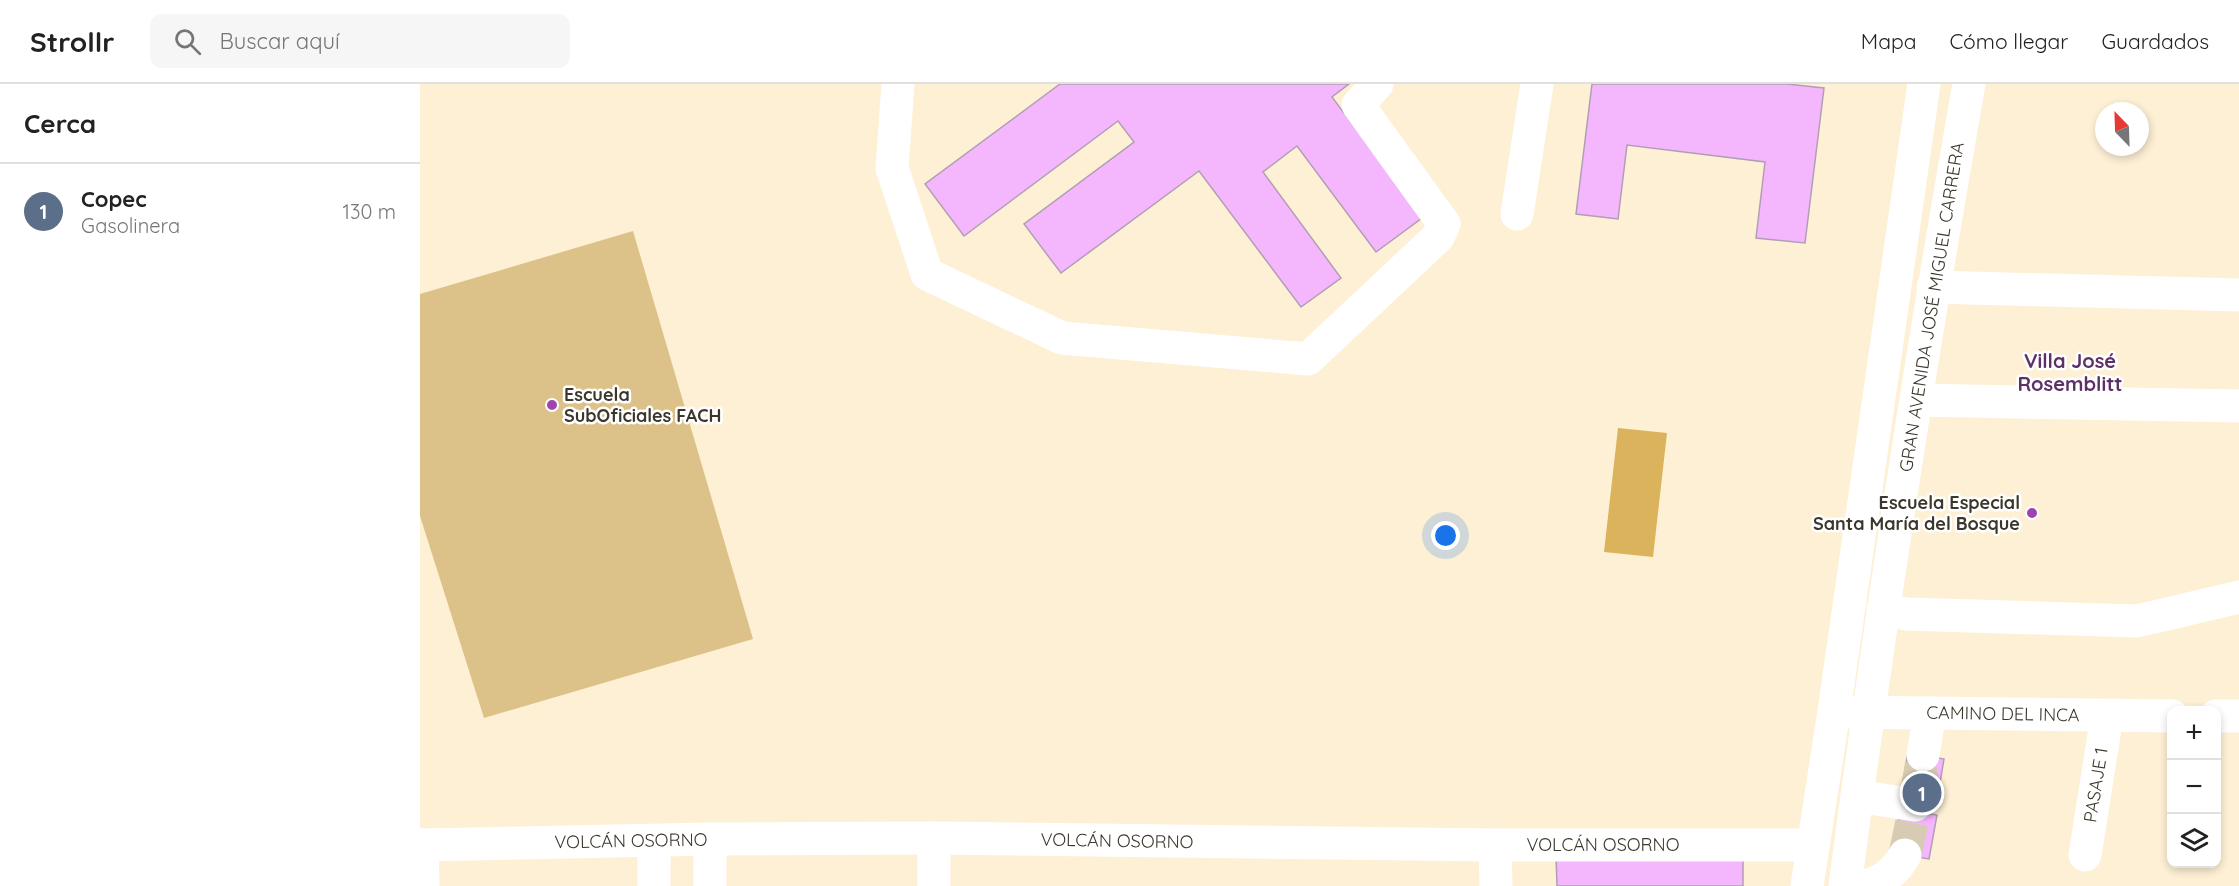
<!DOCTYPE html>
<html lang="es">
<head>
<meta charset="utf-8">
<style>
  :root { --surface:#fff; --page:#f6f6f6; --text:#222; --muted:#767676; --line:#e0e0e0; --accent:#9f44ae }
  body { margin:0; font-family:Quicksand,sans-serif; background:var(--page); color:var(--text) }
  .controls { position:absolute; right:18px; bottom:18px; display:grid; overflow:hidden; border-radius:12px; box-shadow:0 3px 9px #0003 }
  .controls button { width:54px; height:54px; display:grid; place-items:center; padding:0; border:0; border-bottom:2px solid var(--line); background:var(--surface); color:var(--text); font:30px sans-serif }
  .compass { position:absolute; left:1675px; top:18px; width:54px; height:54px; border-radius:50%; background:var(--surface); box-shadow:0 3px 9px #0003; rotate:337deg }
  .you { position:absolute; left:1026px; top:452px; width:21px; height:21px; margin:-15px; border:4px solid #fff; border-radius:50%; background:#1a73e8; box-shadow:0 0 0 9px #1a73e833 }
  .badge { display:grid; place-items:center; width:39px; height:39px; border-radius:50%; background:var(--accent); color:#fff; font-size:20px; font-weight:700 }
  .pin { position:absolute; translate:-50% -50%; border:3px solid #fff; box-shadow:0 2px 6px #0006 }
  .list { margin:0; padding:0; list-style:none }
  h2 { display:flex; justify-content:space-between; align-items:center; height:78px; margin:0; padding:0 24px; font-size:26px }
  h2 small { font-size:20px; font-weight:400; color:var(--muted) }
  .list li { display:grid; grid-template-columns:39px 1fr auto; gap:18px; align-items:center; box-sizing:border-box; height:96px; padding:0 24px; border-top:2px solid var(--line) }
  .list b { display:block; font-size:22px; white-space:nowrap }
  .list p { margin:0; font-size:20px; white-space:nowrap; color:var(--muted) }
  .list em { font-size:20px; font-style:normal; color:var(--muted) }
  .icon { flex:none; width:33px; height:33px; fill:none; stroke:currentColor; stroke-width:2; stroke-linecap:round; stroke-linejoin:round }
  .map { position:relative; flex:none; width:1819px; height:802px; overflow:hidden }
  header { display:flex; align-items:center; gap:36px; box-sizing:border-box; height:84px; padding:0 30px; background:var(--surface); border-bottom:2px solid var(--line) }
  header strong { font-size:28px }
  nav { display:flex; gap:33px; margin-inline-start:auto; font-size:21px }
  .search { width:420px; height:54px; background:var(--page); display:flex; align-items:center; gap:15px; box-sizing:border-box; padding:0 21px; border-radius:12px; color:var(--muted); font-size:22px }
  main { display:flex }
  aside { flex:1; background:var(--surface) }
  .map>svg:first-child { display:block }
  .green { fill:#dcc188 }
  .water { fill:#dbb35c }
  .building { fill:#f4b7fe; stroke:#b19eb4; stroke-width:1.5 }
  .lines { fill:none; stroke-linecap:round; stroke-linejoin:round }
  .minor-tunnel { stroke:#d7cbb3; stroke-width:33; stroke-dasharray:33 16; stroke-linecap:butt }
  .minor { stroke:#fff; stroke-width:33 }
  .major { stroke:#fff; stroke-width:33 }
  .poi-dot { fill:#9f44ae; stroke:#fff; stroke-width:2 }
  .labels { text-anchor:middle; stroke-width:5; stroke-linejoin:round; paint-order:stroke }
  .street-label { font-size:18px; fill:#3c372c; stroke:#fff }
  .poi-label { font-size:18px; font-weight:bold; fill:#3c372c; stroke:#fff; text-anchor:start }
  .neighbourhood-label { font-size:20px; font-weight:bold; fill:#5e3166; stroke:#fff }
</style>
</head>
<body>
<header>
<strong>Strollr</strong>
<div class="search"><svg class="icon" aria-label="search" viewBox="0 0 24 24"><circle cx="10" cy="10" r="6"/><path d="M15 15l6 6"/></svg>Buscar aquí</div>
<nav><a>Mapa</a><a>Cómo llegar</a><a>Guardados</a></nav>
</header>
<main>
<aside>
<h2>Cerca<small></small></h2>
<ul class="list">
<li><span class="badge" style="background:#5c6f8a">1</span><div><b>Copec</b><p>Gasolinera</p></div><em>130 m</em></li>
</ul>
</aside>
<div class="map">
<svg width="1819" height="802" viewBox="0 0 1819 802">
  <rect width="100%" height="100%" fill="#fef0d5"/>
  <!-- green -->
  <polygon class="green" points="213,147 333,555 64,634 0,432 0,210"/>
  <!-- water -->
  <polygon class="water" points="1198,344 1247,349 1233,473 1184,468"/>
  <!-- building -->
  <g class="building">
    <polygon points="640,0 929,0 912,13 1002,134 956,168 877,62 843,88 921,194 881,223 779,87 641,189 604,140 714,58 698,37 544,152 505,100"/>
    <polygon points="1172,0 1367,0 1404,4 1385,159 1336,154 1345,78 1207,61 1198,135 1156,130"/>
    <polygon points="1488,668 1524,675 1517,717 1481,711"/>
    <polygon points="1481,725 1517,731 1509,775 1473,769"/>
    <polygon points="1323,768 1323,802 1137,802 1136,772"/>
  </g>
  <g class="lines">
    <!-- minor-tunnel -->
    <g class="minor-tunnel">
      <polyline points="1496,713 1503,671"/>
      <polyline points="1485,771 1494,728"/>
    </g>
    <!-- minor -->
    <g class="minor">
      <polyline points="478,0 472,84 507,190 642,254 888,275 1018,153 1024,140 938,21 957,0"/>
      <polyline points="1097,130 1117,0"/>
      <polyline points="1513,203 1819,211"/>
      <polyline points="1496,316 1819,322"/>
      <polyline points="1463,525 1486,530 1717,537 1819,513"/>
      <polyline points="1420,628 1752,632"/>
      <polyline points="1796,632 1819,632"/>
      <polyline points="1503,671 1510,629"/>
      <polyline points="1437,712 1495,721"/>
      <polyline points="290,755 290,802"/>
      <polyline points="234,757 234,802"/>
      <polyline points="0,761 290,755 514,754 1075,761 1393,761"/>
      <polyline points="2,761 3,802"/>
      <polyline points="1075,761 1076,802"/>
      <polyline points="1665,771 1687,632"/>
      <polyline points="514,802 514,754"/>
      <path d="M1441,802C1461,800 1475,788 1485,771"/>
    </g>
    <!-- major -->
    <g class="major">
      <polyline points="1387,802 1414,627 1504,0"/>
      <path d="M1425,802C1460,534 1502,267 1549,0"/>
    </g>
  </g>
  <!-- markers -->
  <g class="poi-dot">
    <circle cx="132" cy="321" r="6"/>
    <circle cx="1612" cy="429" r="6"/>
  </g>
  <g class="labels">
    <!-- street labels -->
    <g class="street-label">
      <text transform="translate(1512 223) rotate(-81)" y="6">GRAN AVENIDA JOSÉ MIGUEL CARRERA</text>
      <text transform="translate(1583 630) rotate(1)" y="6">CAMINO DEL INCA</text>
      <text transform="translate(1676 701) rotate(-81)" y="6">PASAJE 1</text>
      <text transform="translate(211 757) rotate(-1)" y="6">VOLCÁN OSORNO</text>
      <text transform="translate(697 757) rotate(1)" y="6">VOLCÁN OSORNO</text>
      <text x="1183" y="767">VOLCÁN OSORNO</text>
    </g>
    <!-- poi labels -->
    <g class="poi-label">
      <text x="144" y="317">Escuela<tspan x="144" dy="21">SubOficiales FACH</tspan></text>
      <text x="1600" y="425" text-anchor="end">Escuela Especial<tspan x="1600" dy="21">Santa María del Bosque</tspan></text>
    </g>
    <!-- neighbourhood labels -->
    <g class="neighbourhood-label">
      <text x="1650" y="284">Villa José<tspan x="1650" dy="23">Rosemblitt</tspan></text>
    </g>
  </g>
</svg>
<div class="controls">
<button>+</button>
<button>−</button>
<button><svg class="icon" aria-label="layers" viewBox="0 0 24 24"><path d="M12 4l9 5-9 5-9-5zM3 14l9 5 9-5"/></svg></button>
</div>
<svg class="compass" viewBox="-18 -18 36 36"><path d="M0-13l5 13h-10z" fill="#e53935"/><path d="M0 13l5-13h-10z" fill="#767676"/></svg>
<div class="you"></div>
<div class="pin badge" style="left:1502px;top:709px;background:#5c6f8a">1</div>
</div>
</main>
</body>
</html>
